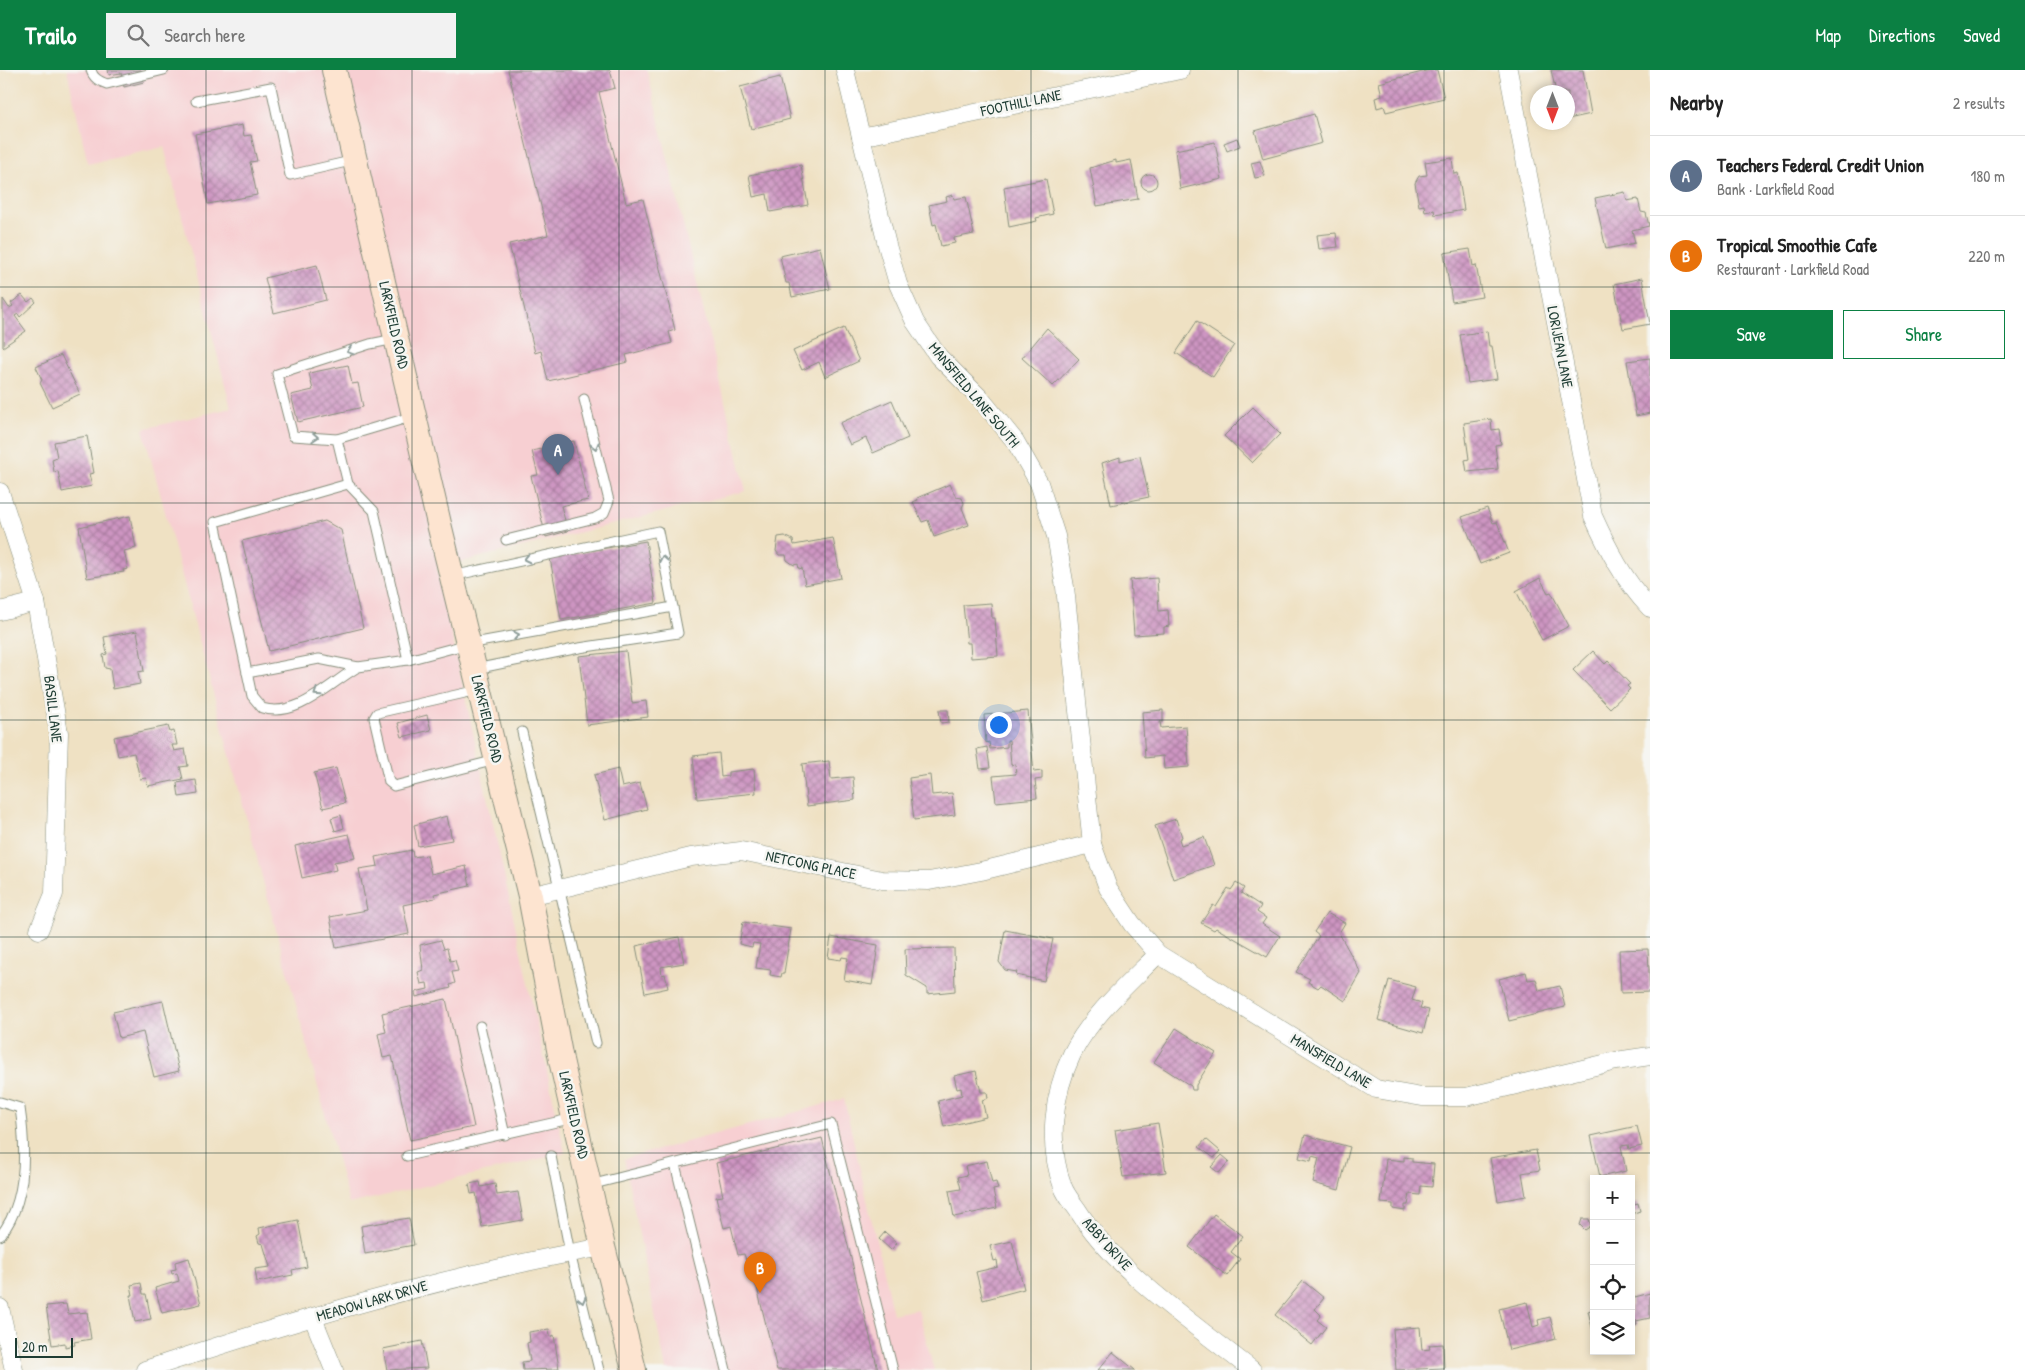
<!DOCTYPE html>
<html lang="en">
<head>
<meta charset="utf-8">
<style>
  :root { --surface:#fff; --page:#f2f2f2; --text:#222; --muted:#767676; --line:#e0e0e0; --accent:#0b8043 }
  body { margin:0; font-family:"Patrick Hand",sans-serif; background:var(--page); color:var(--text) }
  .controls { position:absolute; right:15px; bottom:15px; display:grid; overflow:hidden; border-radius:0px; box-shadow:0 2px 8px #0003 }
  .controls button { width:45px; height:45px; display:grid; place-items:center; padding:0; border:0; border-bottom:1px solid var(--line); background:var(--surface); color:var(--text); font:25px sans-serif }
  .compass { position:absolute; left:1530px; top:15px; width:45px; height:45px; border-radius:50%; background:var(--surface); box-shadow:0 2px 8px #0003; rotate:180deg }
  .scale { position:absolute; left:15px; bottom:12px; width:58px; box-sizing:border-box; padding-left:5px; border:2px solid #1f3d34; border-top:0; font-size:14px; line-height:18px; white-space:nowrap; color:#1f3d34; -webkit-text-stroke:4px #f6f6f2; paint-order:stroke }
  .you { position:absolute; left:998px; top:654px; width:18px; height:18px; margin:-12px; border:4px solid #fff; border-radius:50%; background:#1a73e8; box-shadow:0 0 0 8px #1a73e833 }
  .badge { display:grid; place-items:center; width:32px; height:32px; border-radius:50%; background:var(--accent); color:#fff; font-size:16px; font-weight:700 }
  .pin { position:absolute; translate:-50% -41px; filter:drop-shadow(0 1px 2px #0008) }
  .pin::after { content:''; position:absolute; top:26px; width:18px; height:15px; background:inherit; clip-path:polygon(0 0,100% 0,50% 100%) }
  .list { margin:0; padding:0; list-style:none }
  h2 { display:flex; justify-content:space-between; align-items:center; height:65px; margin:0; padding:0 20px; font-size:21px }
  h2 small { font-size:16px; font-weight:400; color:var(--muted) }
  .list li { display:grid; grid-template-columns:32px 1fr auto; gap:15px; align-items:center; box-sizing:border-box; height:80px; padding:0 20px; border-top:1px solid var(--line) }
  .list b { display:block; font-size:19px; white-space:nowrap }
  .list p { margin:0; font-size:16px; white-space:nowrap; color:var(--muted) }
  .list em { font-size:16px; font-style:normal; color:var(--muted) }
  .actions { display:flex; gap:10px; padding:15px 20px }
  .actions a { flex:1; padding:11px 0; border:1px solid var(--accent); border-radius:0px; text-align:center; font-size:18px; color:var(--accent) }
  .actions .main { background:var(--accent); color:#fff }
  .icon { flex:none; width:28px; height:28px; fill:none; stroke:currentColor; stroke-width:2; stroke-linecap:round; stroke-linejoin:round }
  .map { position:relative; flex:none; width:1650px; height:1300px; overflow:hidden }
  header { display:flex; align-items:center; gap:30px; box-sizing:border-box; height:70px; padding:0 25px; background:var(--accent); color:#fff }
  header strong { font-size:24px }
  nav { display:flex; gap:28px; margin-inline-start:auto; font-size:18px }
  .search { width:350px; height:45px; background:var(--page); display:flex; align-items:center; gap:12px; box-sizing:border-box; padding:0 18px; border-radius:0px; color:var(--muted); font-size:19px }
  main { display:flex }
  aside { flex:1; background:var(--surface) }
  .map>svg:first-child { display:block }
  .built { fill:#f7cfd2 }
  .building { fill:url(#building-cross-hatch) }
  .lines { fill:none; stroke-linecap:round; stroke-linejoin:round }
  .service-casing { stroke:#878f7c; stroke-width:11 }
  .minor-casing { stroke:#878f7c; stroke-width:19 }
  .secondary-casing { stroke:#878f7c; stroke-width:26 }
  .service { stroke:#fff; stroke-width:9 }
  .minor { stroke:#fff; stroke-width:18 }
  .secondary { stroke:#fde4d0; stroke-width:24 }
  .oneway { stroke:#8f9e9a }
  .grid { fill:none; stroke:#1f3d34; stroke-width:1; stroke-opacity:0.55 }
  .labels { text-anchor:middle; stroke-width:5; stroke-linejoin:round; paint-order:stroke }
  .street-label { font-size:15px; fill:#1f3d34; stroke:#f6f6f2 }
</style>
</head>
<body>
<header>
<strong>Trailo</strong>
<div class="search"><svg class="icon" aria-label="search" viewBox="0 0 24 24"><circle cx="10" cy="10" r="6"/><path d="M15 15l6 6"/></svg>Search here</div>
<nav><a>Map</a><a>Directions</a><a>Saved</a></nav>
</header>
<main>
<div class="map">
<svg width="1650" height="1300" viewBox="0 0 1650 1300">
  <defs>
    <pattern id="building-cross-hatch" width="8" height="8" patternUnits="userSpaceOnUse" patternTransform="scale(1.25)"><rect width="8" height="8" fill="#ce95c2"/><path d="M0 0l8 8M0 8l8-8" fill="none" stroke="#a77b9e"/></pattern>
  </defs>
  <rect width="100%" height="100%" fill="#f6f6f2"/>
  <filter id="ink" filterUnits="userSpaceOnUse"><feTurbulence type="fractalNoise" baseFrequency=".02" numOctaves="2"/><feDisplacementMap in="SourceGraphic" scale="10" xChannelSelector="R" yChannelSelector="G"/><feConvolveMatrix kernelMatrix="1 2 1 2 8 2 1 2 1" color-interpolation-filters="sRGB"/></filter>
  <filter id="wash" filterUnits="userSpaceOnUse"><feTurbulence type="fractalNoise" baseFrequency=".0096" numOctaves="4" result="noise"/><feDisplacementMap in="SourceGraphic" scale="20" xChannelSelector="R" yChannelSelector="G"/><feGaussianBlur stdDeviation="1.12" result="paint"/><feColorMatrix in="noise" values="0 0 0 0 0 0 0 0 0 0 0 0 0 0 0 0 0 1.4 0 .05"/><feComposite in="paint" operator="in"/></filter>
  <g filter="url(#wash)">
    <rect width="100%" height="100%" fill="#efe1c3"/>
    <!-- built -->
    <g class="built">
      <polygon points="67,0 647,0 746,421 437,498 565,1083 349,1134 143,359 231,338 164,77 88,94"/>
      <polygon points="844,1029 893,1244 918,1239 934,1300 666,1300 624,1089"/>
    </g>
    <g id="blocks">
      <!-- building -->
      <g class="building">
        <polygon points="108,0 141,0 144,12 124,17 121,3 109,5"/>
        <polygon points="508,0 610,0 615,18 599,22 626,133 643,129 675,260 669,262 672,273 626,285 628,292 548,311 541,281 535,283 509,174 548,165"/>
        <polygon points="1430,0 1437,0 1444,28 1386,42 1384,36 1377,38 1375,28 1382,26 1379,13"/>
        <polygon points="1551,0 1583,0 1591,44 1568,49 1568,22 1556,22"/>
        <polygon points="780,7 790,49 751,59 740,17"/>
        <polygon points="1314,44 1322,73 1263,89 1255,61"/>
        <polygon points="242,55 244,66 251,65 257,91 250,92 257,125 208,134 195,64"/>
        <polygon points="1237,68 1240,76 1227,81 1224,73"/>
        <polygon points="1215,72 1222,109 1180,119 1175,80"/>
        <polygon points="1452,88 1454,104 1458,103 1464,140 1435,145 1434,140 1425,142 1424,135 1419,136 1415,113 1419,106 1427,105 1425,92"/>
        <polygon points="1116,90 1116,93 1131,90 1138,129 1097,136 1090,98"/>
        <polygon points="1260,91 1265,106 1255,108 1251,93"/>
        <polygon points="801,95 808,135 770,142 767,124 753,127 749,105"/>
        <circle cx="1149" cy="112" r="8"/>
        <polygon points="1046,109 1053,144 1036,148 1037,151 1009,157 1004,117"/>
        <polygon points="1625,122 1627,131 1638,129 1641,142 1646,143 1649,156 1632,160 1635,173 1606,179 1595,128"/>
        <polygon points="953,125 954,129 966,127 974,164 954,168 955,173 941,176 936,154 933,155 929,135 947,131 946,127"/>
        <polygon points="1336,163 1338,177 1319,179 1317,165"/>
        <polygon points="820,177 830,219 792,227 789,213 786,213 780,186"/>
        <polygon points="1470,179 1473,196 1476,195 1482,227 1452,232 1444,183"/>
        <polygon points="317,195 326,230 274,243 265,208"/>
        <polygon points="1642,208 1650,254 1623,259 1614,214"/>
        <polygon points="22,225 28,232 33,228 36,232 20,247 18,244 15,246 26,261 3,277 3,229 9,238 13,236 11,233"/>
        <polygon points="1197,251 1234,275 1213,307 1176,283"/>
        <polygon points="844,258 859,291 825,307 819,292 802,300 793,281"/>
        <polygon points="1047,258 1079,289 1053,316 1022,288"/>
        <polygon points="1487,261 1489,276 1492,276 1497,309 1468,313 1460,265"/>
        <polygon points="61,285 80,324 52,337 40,313 42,310 36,297"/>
        <polygon points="1650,288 1650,343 1636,346 1627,291"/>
        <polygon points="348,295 352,314 358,313 363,337 298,352 291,325 313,320 309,303"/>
        <polygon points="892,330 908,368 873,383 866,368 850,375 840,353"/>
        <polygon points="1253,337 1280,364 1252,393 1224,366"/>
        <polygon points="1491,349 1492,360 1499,359 1501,374 1495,375 1498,399 1467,402 1465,390 1469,389 1464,353"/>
        <polygon points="87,366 94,403 89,404 92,416 62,422 58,401 54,402 52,389 57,387 54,372"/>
        <polygon points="574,371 588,430 561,436 568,461 546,467 531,406 538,405 532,381"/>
        <polygon points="1140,386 1149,427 1111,435 1102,393 1120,387 1120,391"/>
        <polygon points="950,414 956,427 962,428 964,433 962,438 969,455 934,467 928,450 922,452 913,432 918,430 917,428"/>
        <polygon points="1487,438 1493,453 1497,452 1509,483 1480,494 1462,447"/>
        <polygon points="130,446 136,478 124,481 128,499 123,500 124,502 87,508 79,457"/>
        <polygon points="325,451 341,460 363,558 269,581 242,471"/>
        <polygon points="785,466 793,470 794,475 833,468 841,508 805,515 802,498 799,499 798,494 794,495 787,490 786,485 779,485 776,481 778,467"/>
        <polygon points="646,471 656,533 561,550 550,488"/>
        <polygon points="1157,508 1159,541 1168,540 1169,556 1164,557 1164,563 1134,565 1130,510"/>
        <polygon points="1540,508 1548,523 1551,522 1569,556 1542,570 1516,521"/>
        <polygon points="991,533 992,548 995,548 998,586 971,588 970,573 967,573 963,535"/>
        <polygon points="137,561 144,601 138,602 140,614 113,619 110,599 105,598 103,585 107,584 104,567"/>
        <polygon points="626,581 632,633 646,631 648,647 587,655 579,586"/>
        <polygon points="1593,581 1605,594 1608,591 1630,614 1627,616 1630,619 1610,638 1573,600"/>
        <polygon points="939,640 948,640 949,652 941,653"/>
        <polygon points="1163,640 1163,652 1160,652 1161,658 1186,656 1189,697 1164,699 1163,686 1145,688 1142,642"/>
        <polygon points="1028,641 1034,702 1042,701 1042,709 1035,710 1037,728 996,732 993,706 1016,704 1015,694 1011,695 1009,670 1007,670 1007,677 990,679 989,672 986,673 984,645"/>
        <polygon points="427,645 431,660 402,667 398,653"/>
        <polygon points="168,656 170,662 174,661 177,675 172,675 174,681 185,679 188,696 180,697 183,709 148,716 146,708 140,709 134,683 118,686 114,667"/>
        <polygon points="987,677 990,698 980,699 977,679"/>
        <polygon points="719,683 721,707 728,706 728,702 754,699 756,723 697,729 693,686"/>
        <polygon points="829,691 831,709 853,707 855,730 807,736 802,694"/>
        <polygon points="336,698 345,733 323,738 314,703"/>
        <polygon points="618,699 622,717 640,713 647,739 605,750 594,705"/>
        <polygon points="930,705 932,725 952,723 955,745 914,750 909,708"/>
        <polygon points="196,710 198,724 179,727 177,713"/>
        <polygon points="341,745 344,758 335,761 331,748"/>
        <polygon points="447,746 452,770 418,776 414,755"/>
        <polygon points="1176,749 1182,767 1179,769 1181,775 1204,767 1214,795 1173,809 1155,756"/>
        <polygon points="349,764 355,788 334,792 336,800 302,808 295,776"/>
        <polygon points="412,780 413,787 427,785 431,804 466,796 470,816 434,824 435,828 403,835 409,864 336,878 330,847 367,840 359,799 378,796 376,787"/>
        <polygon points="1236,813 1244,818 1241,823 1261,836 1257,842 1266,848 1262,854 1280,866 1267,887 1216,858 1214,860 1201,853 1213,835 1216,837 1228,818 1231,820"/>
        <polygon points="1327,843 1345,853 1339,863 1361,903 1345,931 1321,915 1318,918 1308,912 1310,909 1296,902 1319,866 1314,862"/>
        <polygon points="743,852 791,859 784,903 782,903 781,907 770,905 771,900 756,898 760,874 753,873 752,877 739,874"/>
        <polygon points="1005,860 1053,869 1044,911 1016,905 1017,902 1005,900 999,892"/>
        <polygon points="679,867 684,893 661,897 662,905 665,904 668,918 645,923 636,876"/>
        <polygon points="831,867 878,875 872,915 844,910 848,888 842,887 841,890 828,888"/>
        <polygon points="441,870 444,879 447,878 450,891 455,890 458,901 452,902 455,913 450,915 451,918 416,927 415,922 428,919 427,913 421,914 418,902 423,900 420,875"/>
        <polygon points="954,878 955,921 927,924 927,918 906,905 905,879"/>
        <polygon points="1648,879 1650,922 1621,923 1619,880"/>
        <polygon points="1526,902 1528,910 1536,909 1539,921 1560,916 1565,937 1509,951 1499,909"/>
        <polygon points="1389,910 1416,917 1412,930 1422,933 1420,938 1429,940 1423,963 1378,950"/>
        <polygon points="446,929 474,1057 410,1070 392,986 383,988 378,964 386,962 382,943"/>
        <polygon points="163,931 179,1001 154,1007 143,962 119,968 113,942"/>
        <polygon points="1176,958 1216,983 1196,1015 1196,1020 1192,1020 1191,1016 1154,992"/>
        <polygon points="976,1001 981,1022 987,1022 988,1028 982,1030 986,1047 944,1057 938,1031 962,1025 961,1018 957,1019 954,1006"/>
        <polygon points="1158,1053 1166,1102 1123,1107 1115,1060"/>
        <polygon points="1637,1056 1642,1076 1629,1079 1628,1075 1621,1076 1626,1101 1600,1107 1591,1066"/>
        <polygon points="1305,1065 1350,1077 1339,1120 1313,1113 1319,1088 1312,1086 1311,1091 1299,1088"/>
        <polygon points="822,1068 878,1300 777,1300 750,1189 746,1190 744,1184 738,1185 731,1156 724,1158 716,1127 723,1126 716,1093"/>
        <polygon points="1206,1069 1220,1081 1214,1088 1199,1077"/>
        <polygon points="1536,1080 1540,1100 1522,1103 1526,1126 1498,1131 1490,1088"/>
        <polygon points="1222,1085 1229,1091 1219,1103 1211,1097"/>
        <polygon points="1404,1087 1412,1088 1412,1092 1434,1094 1432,1117 1421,1116 1420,1125 1410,1124 1408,1135 1405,1135 1405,1141 1393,1139 1393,1134 1381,1133 1386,1089 1404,1091"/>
        <polygon points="987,1091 992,1113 996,1112 998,1119 993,1120 997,1138 954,1147 949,1121 961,1119 958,1107 967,1105 965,1096"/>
        <polygon points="480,1112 481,1117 495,1114 497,1125 518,1122 523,1150 482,1157 476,1123 471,1124 469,1114"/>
        <polygon points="1638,1133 1640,1141 1631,1144 1631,1135"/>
        <polygon points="1214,1144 1243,1166 1231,1182 1240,1189 1227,1206 1189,1177"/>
        <polygon points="409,1148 414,1175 365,1184 361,1156"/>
        <polygon points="1582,1149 1589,1149 1591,1156 1585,1160 1580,1155"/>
        <polygon points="298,1150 307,1197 292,1200 293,1205 257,1212 255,1199 270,1197 263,1174 259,1173 257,1166 260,1164 259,1158"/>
        <polygon points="885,1162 897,1173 891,1180 879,1169"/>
        <polygon points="1012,1171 1024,1219 983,1230 976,1202 998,1197 997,1190 994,1191 990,1176"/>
        <polygon points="189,1188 201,1234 162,1243 155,1218 179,1211 177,1203 172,1204 171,1200 176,1199 175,1192"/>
        <polygon points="1303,1211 1324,1228 1315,1239 1321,1245 1317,1250 1326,1257 1312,1275 1275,1245"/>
        <polygon points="141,1213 143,1224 146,1224 151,1249 135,1252 130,1225 133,1225 131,1215"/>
        <polygon points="1650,1223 1650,1248 1636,1251 1637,1255 1631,1256 1631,1228"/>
        <polygon points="1527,1232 1533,1257 1539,1255 1538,1250 1550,1247 1556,1269 1509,1280 1499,1239"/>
        <polygon points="66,1234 68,1244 87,1242 91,1269 74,1272 75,1275 65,1277 65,1273 52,1275 46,1236"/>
        <polygon points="1594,1239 1594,1261 1593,1261 1588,1241"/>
        <polygon points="1420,1257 1422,1280 1430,1279 1429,1275 1443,1274 1444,1298 1396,1300 1393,1259"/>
        <polygon points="549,1259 550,1267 554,1265 559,1299 523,1300 522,1292 530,1291 527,1273 530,1272 529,1262"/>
        <polygon points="422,1271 427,1298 387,1300 383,1279"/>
        <polygon points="1113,1282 1135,1300 1098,1300"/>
      </g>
    </g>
  </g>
  <g filter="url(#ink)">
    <use href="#blocks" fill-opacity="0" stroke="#878f7c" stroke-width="1"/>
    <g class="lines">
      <defs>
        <g id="service">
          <path d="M91,0C93,8 99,11 107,14L164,0"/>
          <polyline points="196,31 271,17 290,105 355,90"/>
          <polyline points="395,269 370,274 277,304 293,366 337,369 414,346"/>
          <polyline points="337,369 348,414 374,441 408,590 468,574 673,537"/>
          <path d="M348,414L215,452L252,626L262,638C297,649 330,613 358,597"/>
          <polyline points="506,470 595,448 604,443 609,431 584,329"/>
          <polyline points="452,506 658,461 678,563 579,578 475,599"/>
          <polyline points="247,603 319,589 358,597 408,590"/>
          <polyline points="478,620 377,643 374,648 389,712 394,716 496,690"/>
          <polyline points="522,662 596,973"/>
          <polyline points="480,956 505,1065"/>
          <path d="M0,1032L20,1038C26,1079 28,1132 0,1166"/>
          <polyline points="407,1086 574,1048"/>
          <polyline points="551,1086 570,1183 599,1300"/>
          <polyline points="675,1094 726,1300"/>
          <polyline points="590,1115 831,1054 893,1300"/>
        </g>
        <g id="minor">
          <polyline points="845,0 887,175 898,214 915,252 938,286 980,328 1015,371 1039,413 1056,466 1065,517 1092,774 1108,818 1132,854 1158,884 1376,1019 1422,1027 1466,1027 1616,991 1650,986"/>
          <path d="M1508,0L1593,446C1608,479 1624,511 1650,538"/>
          <polyline points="861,67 1180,0"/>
          <polyline points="0,422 36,532 59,663 54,824 39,860"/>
          <polyline points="0,541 36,532"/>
          <polyline points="530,826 691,787 741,781 882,810 929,811 981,801 1092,774"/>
          <path d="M1158,884C1129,913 1090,947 1072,984C1053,1024 1047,1075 1063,1117C1066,1125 1072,1132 1077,1139C1117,1203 1193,1253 1252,1300"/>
          <polyline points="0,1238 14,1300"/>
          <polyline points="313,1248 334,1300"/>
          <path d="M145,1300C295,1250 447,1205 603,1177"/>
        </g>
        <polyline id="secondary" points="334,0 440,458 530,826 561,990 603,1177 634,1300"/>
      </defs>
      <!-- service casing -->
      <use href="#service" class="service-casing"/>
      <!-- minor casing -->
      <use href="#minor" class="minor-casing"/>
      <!-- secondary casing -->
      <use href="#secondary" class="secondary-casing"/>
      <!-- service -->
      <use href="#service" class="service"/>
      <!-- minor -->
      <use href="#minor" class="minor"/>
      <!-- secondary -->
      <use href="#secondary" class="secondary"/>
    </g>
    <!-- one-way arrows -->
    <defs><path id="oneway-chevron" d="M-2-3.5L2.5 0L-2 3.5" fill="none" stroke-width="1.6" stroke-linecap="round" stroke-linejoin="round" transform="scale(1.25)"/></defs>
    <g class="oneway">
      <use href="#oneway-chevron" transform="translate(350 281) rotate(162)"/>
      <use href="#oneway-chevron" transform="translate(315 367) rotate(3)"/>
      <use href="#oneway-chevron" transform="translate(595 376) rotate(76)"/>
      <use href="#oneway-chevron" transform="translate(527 489) rotate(168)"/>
      <use href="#oneway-chevron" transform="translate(663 489) rotate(-101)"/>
      <use href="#oneway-chevron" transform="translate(516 565) rotate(-10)"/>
      <use href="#oneway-chevron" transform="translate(317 623) rotate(146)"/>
      <use href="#oneway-chevron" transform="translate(582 1230) rotate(76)"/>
    </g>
  </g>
  <!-- grid -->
  <path class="grid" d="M206,0V1300M412,0V1300M619,0V1300M825,0V1300M1031,0V1300M1238,0V1300M1444,0V1300M0,217H1650M0,433H1650M0,650H1650M0,867H1650M0,1083H1650"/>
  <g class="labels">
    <!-- street labels -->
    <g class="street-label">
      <text transform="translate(1021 33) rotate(-12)" y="5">FOOTHILL LANE</text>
      <text transform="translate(394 255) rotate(77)" y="5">LARKFIELD ROAD</text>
      <text transform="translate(1560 277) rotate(79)" y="5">LORIJEAN LANE</text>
      <text transform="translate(974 325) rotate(50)" y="5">MANSFIELD LANE SOUTH</text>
      <text transform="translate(53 639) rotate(83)" y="5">BASILL LANE</text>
      <text transform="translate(487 649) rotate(76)" y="5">LARKFIELD ROAD</text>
      <text transform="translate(811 795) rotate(12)" y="5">NETCONG PLACE</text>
      <text transform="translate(1331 991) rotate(31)" y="5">MANSFIELD LANE</text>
      <text transform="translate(574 1045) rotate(77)" y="5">LARKFIELD ROAD</text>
      <text transform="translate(1107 1174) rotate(48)" y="5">ABBY DRIVE</text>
      <text transform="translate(372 1231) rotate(-16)" y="5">MEADOW LARK DRIVE</text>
    </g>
  </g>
</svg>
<div class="controls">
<button>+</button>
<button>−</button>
<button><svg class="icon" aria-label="locate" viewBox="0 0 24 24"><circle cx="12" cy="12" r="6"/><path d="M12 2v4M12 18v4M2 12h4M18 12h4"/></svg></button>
<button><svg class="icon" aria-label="layers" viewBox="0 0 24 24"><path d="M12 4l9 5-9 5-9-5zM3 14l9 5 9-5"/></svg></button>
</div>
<svg class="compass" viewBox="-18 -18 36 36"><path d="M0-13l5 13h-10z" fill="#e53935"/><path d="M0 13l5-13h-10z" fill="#767676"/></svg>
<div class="scale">20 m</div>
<div class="you"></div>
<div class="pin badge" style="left:558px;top:405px;background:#5c6f8a">A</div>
<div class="pin badge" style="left:760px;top:1223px;background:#e8710a">B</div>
</div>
<aside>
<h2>Nearby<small>2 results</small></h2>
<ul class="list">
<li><span class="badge" style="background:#5c6f8a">A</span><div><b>Teachers Federal Credit Union</b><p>Bank · Larkfield Road</p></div><em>180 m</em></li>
<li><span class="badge" style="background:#e8710a">B</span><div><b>Tropical Smoothie Cafe</b><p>Restaurant · Larkfield Road</p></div><em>220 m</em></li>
</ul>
<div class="actions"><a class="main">Save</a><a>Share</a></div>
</aside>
</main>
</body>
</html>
